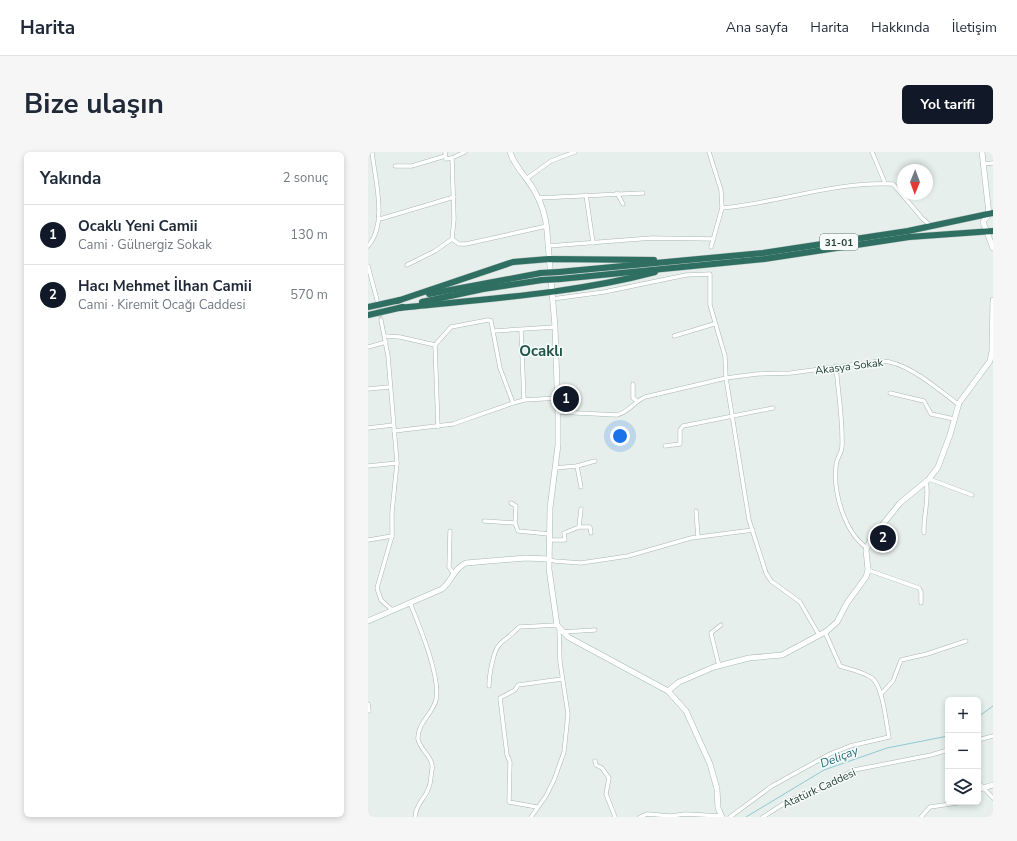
<!DOCTYPE html>
<html lang="tr">
<head>
<meta charset="utf-8">
<style>
  :root { --surface:#fff; --page:#f6f6f7; --text:#1f2937; --muted:#747a83; --line:#e0e1e3; --accent:#111827 }
  body { margin:0; font-family:"Nunito Sans",sans-serif; background:var(--page); color:var(--text) }
  .controls { position:absolute; right:12px; bottom:12px; display:grid; overflow:hidden; border-radius:6px; box-shadow:0 2px 6px #0003 }
  .controls button { width:36px; height:36px; display:grid; place-items:center; padding:0; border:0; border-bottom:1px solid var(--line); background:var(--surface); color:var(--text); font:20px sans-serif }
  .compass { position:absolute; left:529px; top:12px; width:36px; height:36px; border-radius:50%; background:var(--surface); box-shadow:0 2px 6px #0003; rotate:181deg }
  .you { position:absolute; left:252px; top:284px; width:14px; height:14px; margin:-10px; border:3px solid #fff; border-radius:50%; background:#1a73e8; box-shadow:0 0 0 6px #1a73e833 }
  .badge { display:grid; place-items:center; width:26px; height:26px; border-radius:50%; background:var(--accent); color:#fff; font-size:13px; font-weight:700 }
  .pin { position:absolute; translate:-50% -50%; border:2px solid #fff; box-shadow:0 1px 4px #0006 }
  .list { margin:0; padding:0; list-style:none }
  h2 { display:flex; justify-content:space-between; align-items:center; height:52px; margin:0; padding:0 16px; font-size:17px }
  h2 small { font-size:13px; font-weight:400; color:var(--muted) }
  .list li { display:grid; grid-template-columns:26px 1fr auto; gap:12px; align-items:center; box-sizing:border-box; height:60px; padding:0 16px; border-top:1px solid var(--line) }
  .list b { display:block; font-size:15px; white-space:nowrap }
  .list p { margin:0; font-size:13px; white-space:nowrap; color:var(--muted) }
  .list em { font-size:13px; font-style:normal; color:var(--muted) }
  .icon { flex:none; width:22px; height:22px; fill:none; stroke:currentColor; stroke-width:2; stroke-linecap:round; stroke-linejoin:round }
  .map { position:relative; flex:none; width:625px; height:665px; overflow:hidden; border-radius:6px }
  header { display:flex; align-items:center; gap:24px; box-sizing:border-box; height:56px; padding:0 20px; background:var(--surface); border-bottom:1px solid var(--line) }
  header strong { font-size:19px }
  nav { display:flex; gap:22px; margin-inline-start:auto; font-size:14px }
  .intro { display:flex; align-items:center; justify-content:space-between; box-sizing:border-box; height:96px; padding:0 24px }
  h1 { margin:0; font-size:28px }
  .button { padding:10px 18px; border-radius:6px; background:var(--accent); color:#fff; font-size:14px; font-weight:700 }
  main { display:flex; gap:24px; padding:0 24px }
  aside { flex:1; background:var(--surface); border-radius:6px; box-shadow:0 2px 6px #0003 }
  .map>svg:first-child { display:block }
  .lines { fill:none; stroke-linecap:round; stroke-linejoin:round }
  .stream { stroke:#8ec9d4; stroke-width:1 }
  .street-tunnel { stroke:#bfccc8; stroke-width:3.5; stroke-dasharray:3.5 2; stroke-linecap:butt }
  .street-casing { stroke:#a8b8b2; stroke-width:4.5 }
  .secondary-casing { stroke:#a4bbb3; stroke-width:6 }
  .highway-casing { stroke:#c2cac8; stroke-width:7 }
  .street { stroke:#fff; stroke-width:3.5 }
  .secondary { stroke:#fff; stroke-width:5 }
  .highway { stroke:#2f6f62; stroke-width:6 }
  .highway-bridge-casing { stroke:#c2cac8; stroke-width:7; stroke-linecap:butt }
  .highway-bridge { stroke:#2f6f62; stroke-width:6 }
  .labels { text-anchor:middle; stroke-width:3; stroke-linejoin:round; paint-order:stroke }
  .shield { fill:#f7fbf9; stroke:#637a73; stroke-width:1 }
  .shield-label { font-size:10px; font-weight:bold; fill:#24423a }
  .street-label { font-size:11px; fill:#24423a; stroke:#f7fbf9 }
  .water-label { font-size:12px; font-style:italic; fill:#1c6f80; stroke:#f7fbf9 }
  .district-label { font-size:15px; font-weight:bold; fill:#1f5548; stroke:#f7fbf9 }
</style>
</head>
<body>
<header>
<strong>Harita</strong>
<nav><a>Ana sayfa</a><a>Harita</a><a>Hakkında</a><a>İletişim</a></nav>
</header>
<div class="intro"><h1>Bize ulaşın</h1><a class="button">Yol tarifi</a></div>
<main>
<aside>
<h2>Yakında<small>2 sonuç</small></h2>
<ul class="list">
<li><span class="badge">1</span><div><b>Ocaklı Yeni Camii</b><p>Cami · Gülnergiz Sokak</p></div><em>130 m</em></li>
<li><span class="badge">2</span><div><b>Hacı Mehmet İlhan Camii</b><p>Cami · Kiremit Ocağı Caddesi</p></div><em>570 m</em></li>
</ul>
</aside>
<div class="map">
<svg width="625" height="665" viewBox="0 0 625 665">
  <rect width="100%" height="100%" fill="#e6efeb"/>
  <g class="lines">
    <!-- stream -->
    <g class="stream">
      <polyline points="610,565 625,554"/>
      <polyline points="378,665 456,618 519,596 580,584"/>
    </g>
    <!-- street-tunnel -->
    <polyline class="street-tunnel" points="10,151 13,168"/>
    <defs>
      <g id="street">
        <polyline points="77,0 78,7 84,6"/>
        <polyline points="341,0 353,38 354,56 343,95"/>
        <polyline points="504,0 517,31"/>
        <polyline points="615,12 625,11"/>
        <polyline points="27,14 44,14 77,4"/>
        <polyline points="158,27 183,9 207,0"/>
        <polyline points="249,41 255,52"/>
        <polyline points="218,43 225,91"/>
        <polyline points="170,46 275,41"/>
        <path d="M354,56C411,51 467,29 525,32L555,67L563,74"/>
        <polyline points="12,67 86,45"/>
        <polyline points="84,87 91,92 98,92 179,74"/>
        <path d="M0,94C20,72 7,28 4,0"/>
        <polyline points="180,94 284,86 346,87"/>
        <polyline points="39,113 67,99 84,87 86,67 84,6 97,0"/>
        <polyline points="0,114 9,148"/>
        <polyline points="184,147 236,140 318,123 342,122 342,153 357,204 358,226 381,368 398,421 403,429 432,450 451,483"/>
        <polyline points="13,168 20,204 29,311 24,360 24,384 9,436 13,448 24,458"/>
        <polyline points="153,178 156,248"/>
        <polyline points="126,179 187,175"/>
        <polyline points="17,184 32,185 67,193"/>
        <polyline points="306,184 346,172"/>
        <polyline points="0,195 18,190"/>
        <path d="M468,214C470,240 475,267 474,294C474,301 468,307 468,314C465,341 477,381 499,396"/>
        <polyline points="265,232 265,246 269,249"/>
        <polyline points="0,237 21,235"/>
        <polyline points="522,241 556,249 563,262 586,267"/>
        <path d="M190,260L249,263C261,260 266,250 277,245L358,226L389,222L423,221L513,209C539,209 571,238 591,253"/>
        <polyline points="70,275 67,193 83,175 120,168 123,169 132,216 145,251"/>
        <polyline points="0,276 25,273"/>
        <polyline points="26,279 85,272 145,251 156,248 190,246"/>
        <polyline points="297,294 312,292 312,278 315,274 405,256"/>
        <polyline points="0,314 29,311"/>
        <polyline points="209,314 213,335"/>
        <polyline points="187,316 209,314 227,309"/>
        <polyline points="561,327 604,343"/>
        <polyline points="143,351 148,354 147,371 150,379 181,382"/>
        <polyline points="328,359 330,385"/>
        <polyline points="116,369 147,371"/>
        <polyline points="211,375 222,375 223,381"/>
        <polyline points="82,379 81,415 86,422"/>
        <path d="M556,381C555,363 562,346 558,329"/>
        <polyline points="0,388 24,384"/>
        <polyline points="181,388 197,388 196,381 211,375 213,357"/>
        <polyline points="181,407 186,409 213,411 260,404 323,386 385,378"/>
        <polyline points="500,418 551,436 553,440 553,451"/>
        <path d="M42,451C51,473 73,525 68,548C65,561 49,572 50,587C52,598 66,606 64,617C63,622 63,630 61,635C58,646 48,651 47,665"/>
        <polyline points="194,480 227,478"/>
        <polyline points="351,514 343,481 353,473"/>
        <path d="M121,534C121,525 125,498 132,492C138,486 145,482 151,475L189,473"/>
        <polyline points="513,542 525,529 533,508 559,502 598,489"/>
        <polyline points="0,552 1,559"/>
        <polyline points="610,588 625,584"/>
        <polyline points="227,609 228,613 234,616 241,626 238,642 247,665"/>
        <polyline points="610,630 625,646"/>
        <polyline points="610,640 615,636"/>
        <polyline points="169,655 141,650 142,610 139,603 132,546 147,538 150,533 194,527"/>
        <polyline points="163,665 178,644 186,628 196,600 200,562 192,510 191,475"/>
        <polyline points="272,665 279,662 303,664 317,662 354,664"/>
        <path d="M362,665L404,634L462,602L482,594L521,585C518,571 515,534 504,526C496,520 481,517 472,514L457,480"/>
        <polyline points="395,665 420,649 459,633 486,618 563,603 580,598"/>
        <polyline points="553,665 562,655 596,650"/>
      </g>
      <g id="secondary">
        <path d="M142,0C147,16 160,26 167,40C174,52 178,66 179,79L187,175L190,264V293L182,356L181,417L189,473L200,485L300,539L318,559L342,612L349,637L350,656L354,665"/>
        <polyline points="614,0 621,62 615,70 625,96"/>
        <path d="M0,469L74,437C84,429 86,416 98,411L158,406L181,407"/>
        <polyline points="300,539 311,530 346,515 381,506 414,503 459,479 469,470 479,451 498,425 500,418 498,398 503,387 532,351 561,327 570,315 582,283 591,251 622,209 624,199 625,148"/>
        <polyline points="615,636 625,633"/>
      </g>
      <g id="highway">
        <polyline points="191,120 395,101 540,79 625,61"/>
        <polyline points="192,127 396,107 541,85 625,79"/>
        <polyline points="61,142 173,121"/>
        <polyline points="29,149 145,110 181,107 286,108"/>
        <polyline points="54,150 115,137 174,128"/>
        <polyline points="0,155 32,148"/>
        <path d="M31,156C116,147 204,142 287,120"/>
        <polyline points="0,163 35,155"/>
      </g>
    </defs>
    <!-- street casing -->
    <use href="#street" class="street-casing"/>
    <!-- secondary casing -->
    <use href="#secondary" class="secondary-casing"/>
    <!-- highway casing -->
    <use href="#highway" class="highway-casing"/>
    <!-- street -->
    <use href="#street" class="street"/>
    <!-- secondary -->
    <use href="#secondary" class="secondary"/>
    <!-- highway -->
    <use href="#highway" class="highway"/>
    <defs>
      <g id="highway-bridge">
        <polyline points="173,121 191,120"/>
        <polyline points="174,128 192,127"/>
      </g>
    </defs>
    <!-- highway-bridge casing -->
    <use href="#highway-bridge" class="highway-bridge-casing"/>
    <!-- highway-bridge -->
    <use href="#highway-bridge" class="highway-bridge"/>
  </g>
  <g class="labels">
    <!-- shield labels -->
    <rect class="shield" x="452" y="82" width="38" height="16" rx="3"/>
    <g class="shield-label">
      <text x="471" y="94">31-01</text>
    </g>
    <!-- street labels -->
    <g class="street-label">
      <text transform="translate(481 214) rotate(-7)" y="4">Akasya Sokak</text>
      <text transform="translate(451 636) rotate(-25)" y="4">Atatürk Caddesi</text>
    </g>
    <!-- water labels -->
    <g class="water-label">
      <text transform="translate(471 605) rotate(-21)" y="4">Deliçay</text>
    </g>
    <!-- district labels -->
    <g class="district-label">
      <text x="173" y="204">Ocaklı</text>
    </g>
  </g>
</svg>
<div class="controls">
<button>+</button>
<button>−</button>
<button><svg class="icon" aria-label="layers" viewBox="0 0 24 24"><path d="M12 4l9 5-9 5-9-5zM3 14l9 5 9-5"/></svg></button>
</div>
<svg class="compass" viewBox="-18 -18 36 36"><path d="M0-13l5 13h-10z" fill="#e53935"/><path d="M0 13l5-13h-10z" fill="#747a83"/></svg>
<div class="you"></div>
<div class="pin badge" style="left:198px;top:247px">1</div>
<div class="pin badge" style="left:515px;top:386px">2</div>
</div>
</main>
</body>
</html>
